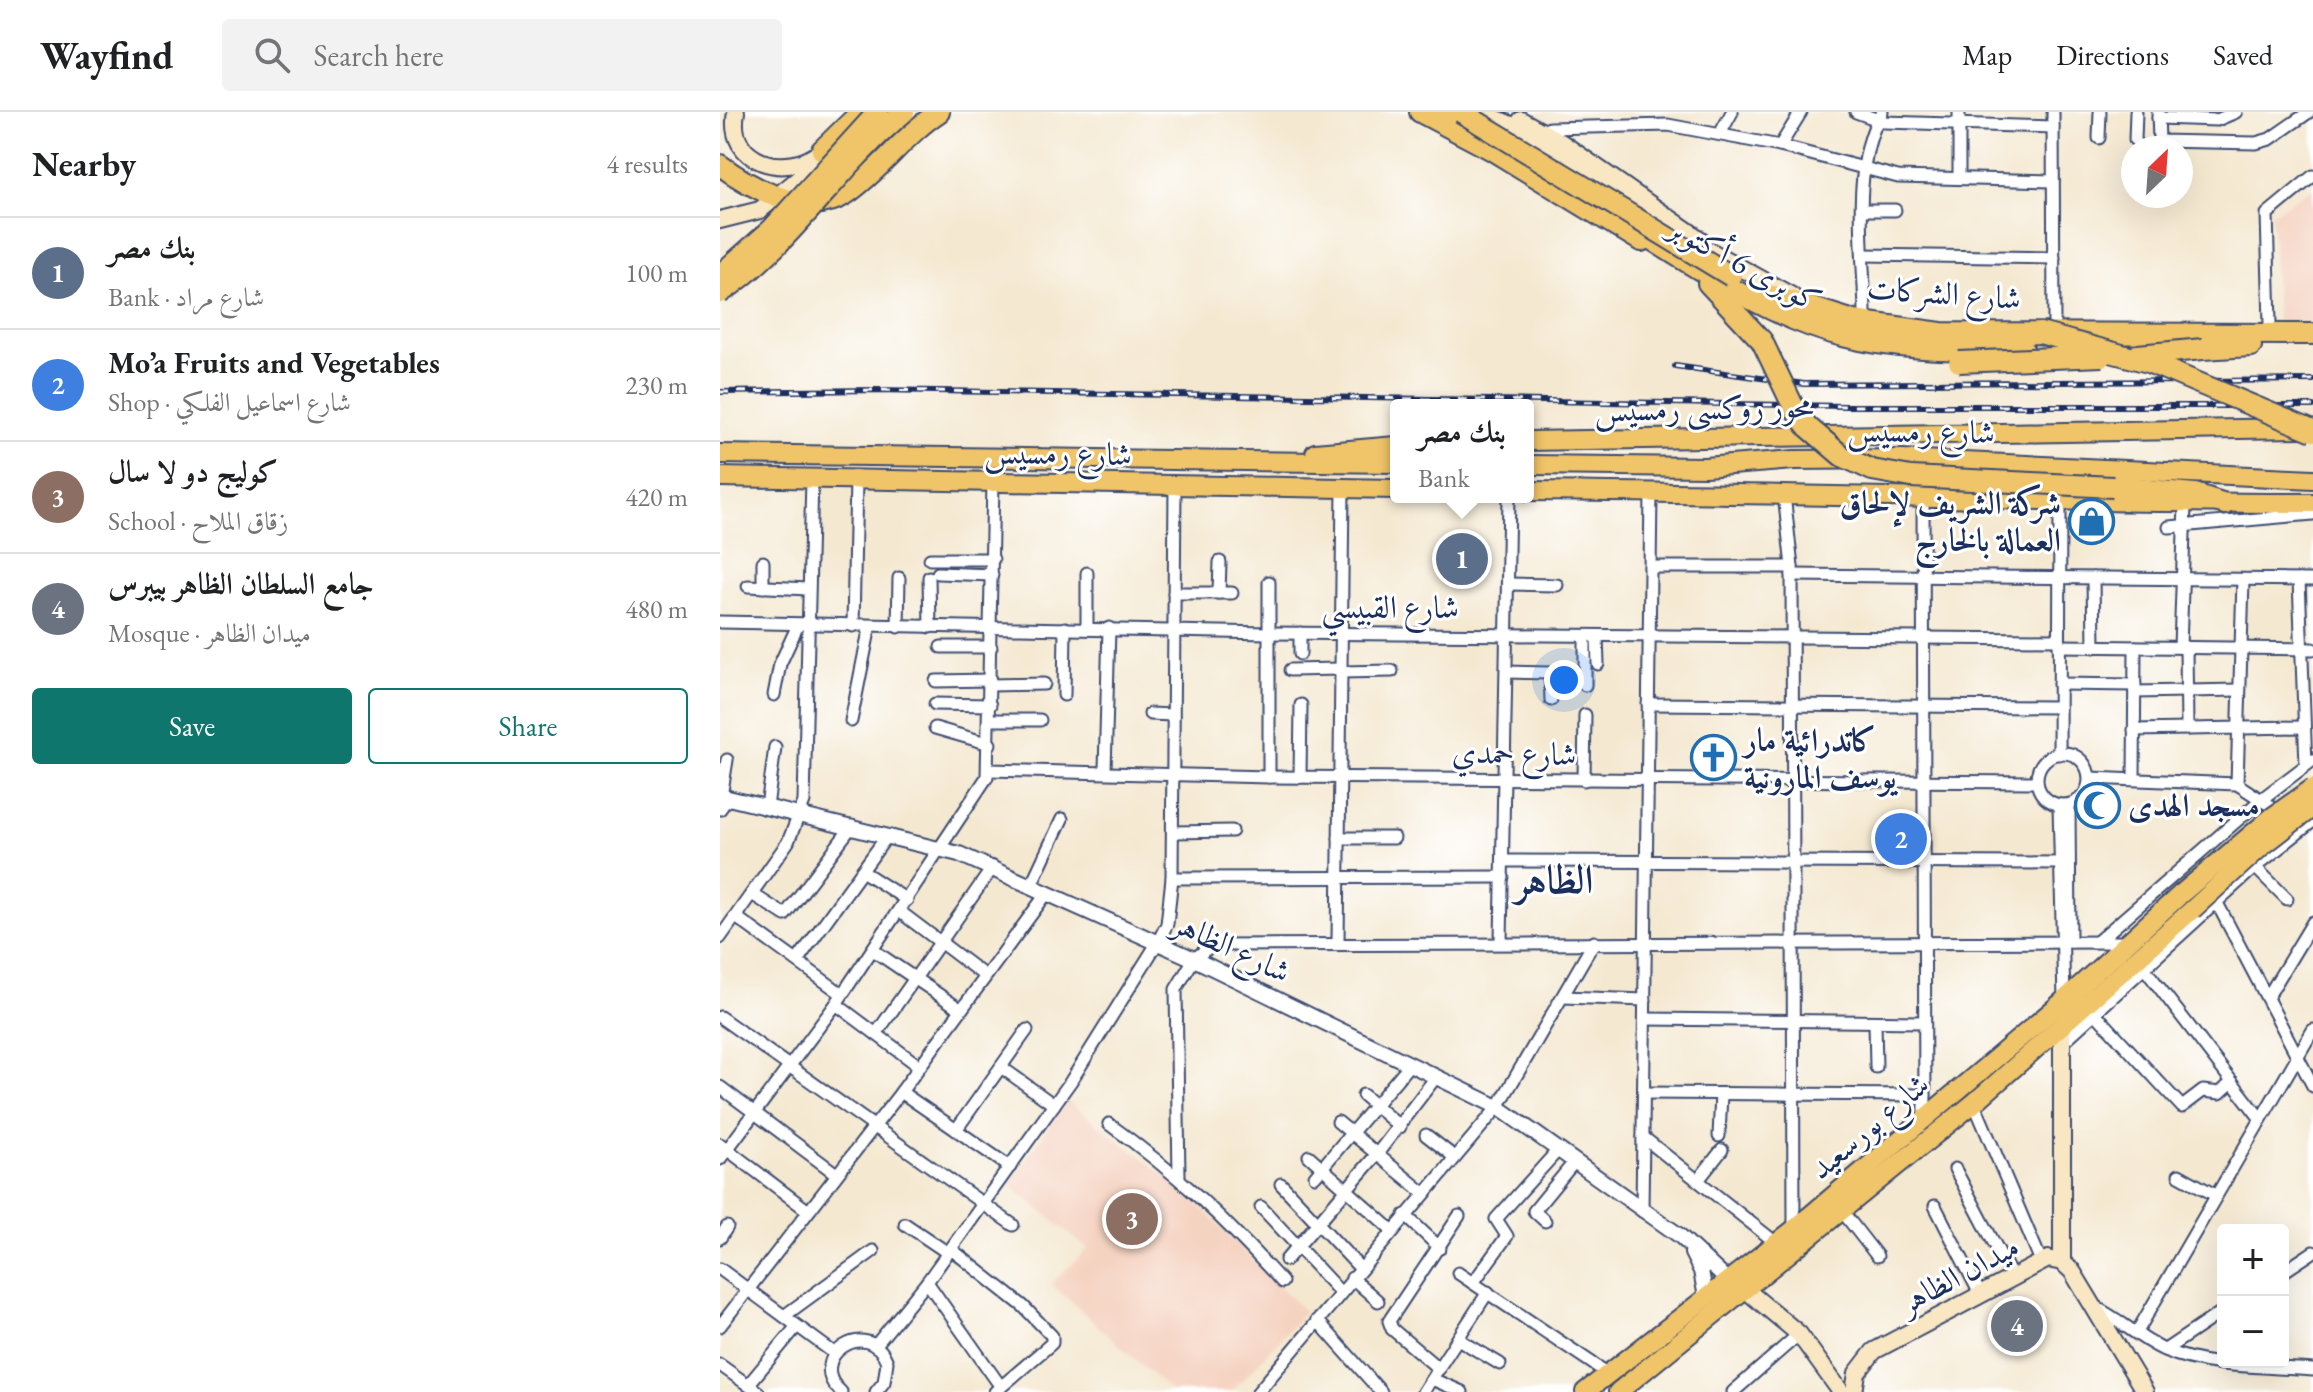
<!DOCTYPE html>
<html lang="en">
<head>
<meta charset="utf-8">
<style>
  :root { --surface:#fff; --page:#f2f2f2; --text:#202124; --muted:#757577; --line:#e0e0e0; --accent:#0f766e }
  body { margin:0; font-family:"EB Garamond",Amiri,serif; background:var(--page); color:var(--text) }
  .controls { position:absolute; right:24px; bottom:24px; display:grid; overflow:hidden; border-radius:8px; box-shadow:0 8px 32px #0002 }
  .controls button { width:72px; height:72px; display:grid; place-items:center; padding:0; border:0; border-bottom:2px solid var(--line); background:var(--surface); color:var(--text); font:40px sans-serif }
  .compass { position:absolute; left:1401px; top:24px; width:72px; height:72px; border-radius:50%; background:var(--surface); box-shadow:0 8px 32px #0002; rotate:25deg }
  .you { position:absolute; left:844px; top:568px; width:28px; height:28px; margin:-20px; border:6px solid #fff; border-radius:50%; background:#1a73e8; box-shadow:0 0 0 12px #1a73e833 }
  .badge { display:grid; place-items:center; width:52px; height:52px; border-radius:50%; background:var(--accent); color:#fff; font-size:26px; font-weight:700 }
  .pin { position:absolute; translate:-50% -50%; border:4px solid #fff; box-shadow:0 2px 8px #0006 }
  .popup { position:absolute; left:670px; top:287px; width:144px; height:104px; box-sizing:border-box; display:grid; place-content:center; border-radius:8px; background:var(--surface); filter:drop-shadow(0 2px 6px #0005); font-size:26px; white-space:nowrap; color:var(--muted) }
  .popup b { font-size:30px; color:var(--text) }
  .popup::after { content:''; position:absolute; left:50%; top:100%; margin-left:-16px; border:16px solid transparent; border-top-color:var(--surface) }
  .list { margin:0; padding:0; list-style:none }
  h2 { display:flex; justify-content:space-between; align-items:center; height:104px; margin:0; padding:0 32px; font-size:34px }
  h2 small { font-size:26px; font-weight:400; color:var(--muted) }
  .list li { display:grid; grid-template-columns:52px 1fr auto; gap:24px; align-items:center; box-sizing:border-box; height:112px; padding:0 32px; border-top:2px solid var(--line) }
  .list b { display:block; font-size:30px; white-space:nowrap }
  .list p { margin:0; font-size:26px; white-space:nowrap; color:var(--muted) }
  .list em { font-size:26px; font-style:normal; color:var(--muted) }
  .actions { display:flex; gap:16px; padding:24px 32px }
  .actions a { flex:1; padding:18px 0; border:2px solid var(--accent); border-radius:8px; text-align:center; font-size:28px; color:var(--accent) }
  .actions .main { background:var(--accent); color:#fff }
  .icon { flex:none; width:44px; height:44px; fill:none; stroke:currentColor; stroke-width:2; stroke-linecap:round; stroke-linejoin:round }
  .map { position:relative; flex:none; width:1593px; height:1280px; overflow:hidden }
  header { display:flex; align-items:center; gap:48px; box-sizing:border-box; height:112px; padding:0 40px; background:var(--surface); border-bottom:2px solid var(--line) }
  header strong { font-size:38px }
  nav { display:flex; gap:44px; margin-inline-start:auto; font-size:28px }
  .search { width:560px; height:72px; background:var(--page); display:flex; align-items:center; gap:20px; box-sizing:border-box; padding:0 28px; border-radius:8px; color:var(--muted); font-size:30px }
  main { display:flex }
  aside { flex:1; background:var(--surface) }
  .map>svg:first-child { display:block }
  .built { fill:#f5d3c1 }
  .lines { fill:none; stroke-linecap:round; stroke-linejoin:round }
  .minor-casing { stroke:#3c4b6f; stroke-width:15 }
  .tertiary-casing { stroke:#3c4b6f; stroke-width:18 }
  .secondary-casing { stroke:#3c4b6f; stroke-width:20 }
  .primary-casing { stroke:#3c4b6f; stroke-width:22 }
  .motorway-casing { stroke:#3c4b6f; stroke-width:24 }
  .minor { stroke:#fff; stroke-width:11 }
  .tertiary { stroke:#fff; stroke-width:14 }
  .secondary { stroke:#f9e7c3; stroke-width:16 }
  .primary { stroke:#f0c469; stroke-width:18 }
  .motorway { stroke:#f0c469; stroke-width:20 }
  .rail-casing { stroke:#1b2f5e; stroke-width:6 }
  .rail { stroke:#fff; stroke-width:3; stroke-dasharray:9; stroke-linecap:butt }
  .primary-bridge-casing { stroke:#3c4b6f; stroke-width:22; stroke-linecap:butt }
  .motorway-bridge-casing { stroke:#3c4b6f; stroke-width:24; stroke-linecap:butt }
  .primary-bridge { stroke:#f0c469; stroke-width:18 }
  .motorway-bridge { stroke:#f0c469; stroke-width:20 }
  .labels { text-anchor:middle; stroke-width:6; stroke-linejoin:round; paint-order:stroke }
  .street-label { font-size:32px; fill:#1b2f5e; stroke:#fff }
  .poi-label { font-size:32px; font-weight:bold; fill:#1b2f5e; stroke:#fff; text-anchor:start }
  .district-label { font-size:40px; font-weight:bold; fill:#1b2f5e; stroke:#fff }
</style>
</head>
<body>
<header>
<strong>Wayfind</strong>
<div class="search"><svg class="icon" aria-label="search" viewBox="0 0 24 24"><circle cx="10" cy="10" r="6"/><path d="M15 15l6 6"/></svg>Search here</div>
<nav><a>Map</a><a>Directions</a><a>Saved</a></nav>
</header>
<main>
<aside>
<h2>Nearby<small>4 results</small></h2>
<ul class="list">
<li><span class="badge" style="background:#5c6f8a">1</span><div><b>بنك مصر</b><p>Bank · شارع مراد</p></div><em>100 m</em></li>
<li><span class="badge" style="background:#3f7fe0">2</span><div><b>Mo’a Fruits and Vegetables</b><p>Shop · شارع اسماعيل الفلكي</p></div><em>230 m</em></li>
<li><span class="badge" style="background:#8d6e63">3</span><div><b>كوليج دو لا سال</b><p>School · زقاق الملاح</p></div><em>420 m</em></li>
<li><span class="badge" style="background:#6b7280">4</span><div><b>جامع السلطان الظاهر بيبرس</b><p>Mosque · ميدان الظاهر</p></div><em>480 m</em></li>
</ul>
<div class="actions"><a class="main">Save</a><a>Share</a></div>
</aside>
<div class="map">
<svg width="1593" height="1280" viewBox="0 0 1593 1280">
  <rect width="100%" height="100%" fill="#fff"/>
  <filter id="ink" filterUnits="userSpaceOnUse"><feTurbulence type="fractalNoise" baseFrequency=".0125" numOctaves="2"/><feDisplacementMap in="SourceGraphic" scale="16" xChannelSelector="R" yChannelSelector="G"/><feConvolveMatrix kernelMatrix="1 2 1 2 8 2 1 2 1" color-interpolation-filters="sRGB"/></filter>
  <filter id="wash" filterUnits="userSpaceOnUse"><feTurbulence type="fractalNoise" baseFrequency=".006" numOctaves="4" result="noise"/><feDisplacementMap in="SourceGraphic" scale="32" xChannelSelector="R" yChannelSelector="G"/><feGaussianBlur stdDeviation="1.8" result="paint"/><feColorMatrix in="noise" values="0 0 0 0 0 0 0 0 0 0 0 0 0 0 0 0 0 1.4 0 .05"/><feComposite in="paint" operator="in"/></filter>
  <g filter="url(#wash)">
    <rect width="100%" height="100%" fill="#f4e8d0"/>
    <!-- built -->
    <g class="built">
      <polygon points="1593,76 1593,224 1558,224 1551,102"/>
      <polygon points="347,989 462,1076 585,1200 511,1280 452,1280 331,1172 368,1137 289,1072"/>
    </g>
  </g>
  <g filter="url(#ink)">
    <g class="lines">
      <defs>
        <g id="minor">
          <polyline points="1136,0 1164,10 1333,15"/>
          <polyline points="1333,0 1334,213"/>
          <polyline points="1438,0 1439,29 1536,31 1550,27 1589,0"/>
          <polyline points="1438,6 1497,8 1516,0"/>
          <polyline points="817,20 830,16 948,13 1060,34 1178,65 1333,69"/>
          <polyline points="1000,22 1012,0"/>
          <polyline points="1379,26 1380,0"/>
          <polyline points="1415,28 1416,0"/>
          <polyline points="1060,34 1081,0"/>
          <polyline points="1239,66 1239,0"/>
          <polyline points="1144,98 1175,98"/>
          <polyline points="1144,143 1334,146"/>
          <path d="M1145,201C1144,140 1130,53 1162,0"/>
          <polyline points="1550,212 1547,102 1593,64"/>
          <polyline points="1064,382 1072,455 1074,1121"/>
          <polyline points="1203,385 1205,1006"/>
          <polyline points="1449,415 1593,402"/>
          <polyline points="210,447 273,447"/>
          <polyline points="43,450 43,475"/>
          <polyline points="930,455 1072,455"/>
          <polyline points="218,461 272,463"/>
          <polyline points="367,461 367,516"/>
          <polyline points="1072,463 1593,468"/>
          <polyline points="209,465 210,515"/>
          <polyline points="1373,466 1374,535"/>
          <polyline points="1579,468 1586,653"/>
          <polyline points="549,470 549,665"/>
          <polyline points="788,472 837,473"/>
          <polyline points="28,474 88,477"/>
          <polyline points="454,481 512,481"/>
          <polyline points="499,481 500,450"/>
          <polyline points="0,510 549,521 1339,527"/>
          <polyline points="133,514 136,367"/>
          <polyline points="178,515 179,466"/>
          <polyline points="877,524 878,552"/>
          <polyline points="1339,534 1593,537"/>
          <polyline points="221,535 271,535"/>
          <polyline points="1460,535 1465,393"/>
          <polyline points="1466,535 1467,617"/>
          <polyline points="580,542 580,521"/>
          <polyline points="570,558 621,557"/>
          <polyline points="621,560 672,559"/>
          <polyline points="787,560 830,561 831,588"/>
          <polyline points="216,569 270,568"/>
          <polyline points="1339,572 1415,573"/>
          <polyline points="270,573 324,572"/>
          <polyline points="865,573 865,524"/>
          <polyline points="1415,580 1519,578"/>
          <polyline points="54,583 60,552 78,513"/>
          <polyline points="344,583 345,516"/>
          <polyline points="215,592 270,593"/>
          <polyline points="928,592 1339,595"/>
          <polyline points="430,602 453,603"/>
          <polyline points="270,608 320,608"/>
          <polyline points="131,609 150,514"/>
          <polyline points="215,616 270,632"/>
          <polyline points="1414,618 1584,615"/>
          <circle cx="1343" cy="667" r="26"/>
          <polyline points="1339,642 1340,391"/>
          <polyline points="270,658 549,665 1317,670"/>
          <polyline points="385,658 389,516"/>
          <polyline points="580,665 581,593"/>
          <polyline points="1370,666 1517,672 1563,702"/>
          <polyline points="1414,667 1415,535"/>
          <polyline points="864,668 865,603"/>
          <polyline points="1517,672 1523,468"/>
          <polyline points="1,685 7,648"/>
          <polyline points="1339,693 1344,888"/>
          <polyline points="1349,693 1350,828"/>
          <polyline points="47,695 55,635"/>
          <polyline points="0,697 8,686"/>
          <polyline points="453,720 512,719"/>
          <polyline points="619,726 674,726"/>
          <polyline points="783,749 1340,751"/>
          <polyline points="1535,755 1567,787"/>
          <polyline points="142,759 187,788"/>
          <polyline points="452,766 783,765"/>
          <polyline points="311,773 342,707"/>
          <polyline points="32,782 65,803 132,714"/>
          <polyline points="1497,791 1593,974"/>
          <polyline points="179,799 265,864"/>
          <polyline points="16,805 122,882"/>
          <polyline points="0,826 68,730 84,690 92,366"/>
          <polyline points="1378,829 1543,686 1593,648"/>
          <polyline points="781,830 789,385"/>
          <polyline points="618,831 623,376"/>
          <polyline points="153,838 240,897"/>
          <polyline points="77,849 167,724"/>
          <polyline points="1422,853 1540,1006"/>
          <polyline points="843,885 925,888"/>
          <polyline points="1547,886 1593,810"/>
          <polyline points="116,892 199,954"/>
          <polyline points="1375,901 1462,995 1483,979 1500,981 1512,970"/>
          <polyline points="0,905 293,1113"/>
          <polyline points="925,907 1204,910"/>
          <polyline points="1155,910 1156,955"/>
          <polyline points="156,922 273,755"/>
          <polyline points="1342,931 1535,755 1593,709"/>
          <polyline points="281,955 334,993"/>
          <polyline points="0,975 115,1061"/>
          <polyline points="181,980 290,1055"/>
          <polyline points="924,981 1205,983"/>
          <polyline points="643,983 680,1015"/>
          <polyline points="1254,991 1321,1149"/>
          <polyline points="618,1010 704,1081"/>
          <path d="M389,1012C457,1061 506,1108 562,1170"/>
          <polyline points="236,1018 307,918"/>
          <polyline points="706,1023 733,1044"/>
          <polyline points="999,1024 1001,982"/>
          <polyline points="923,1025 1060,1134"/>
          <polyline points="0,1032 87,1098"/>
          <polyline points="589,1044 672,1118"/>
          <polyline points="0,1047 116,892 267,665 273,370"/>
          <polyline points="1235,1057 1292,1165"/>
          <polyline points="1459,1063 1495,1083"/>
          <polyline points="459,1064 456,877 474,847 492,833 1407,830"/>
          <polyline points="595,1064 690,952"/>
          <polyline points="979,1067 1002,1038"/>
          <polyline points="561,1072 640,1156"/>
          <polyline points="1215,1094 1260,1182"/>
          <polyline points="541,1095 620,1180"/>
          <polyline points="922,1099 931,380"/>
          <polyline points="1122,1099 1157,1144"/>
          <polyline points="685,1103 720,1136"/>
          <polyline points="825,1109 814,1099 855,1049"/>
          <polyline points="185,1112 228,1141"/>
          <polyline points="0,1126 7,1115"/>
          <polyline points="231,1137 303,1194 332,1224 332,1231 275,1280"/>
          <polyline points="566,1148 657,1042 716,965"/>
          <polyline points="0,1157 114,1241"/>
          <polyline points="1563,1160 1593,1140"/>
          <polyline points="738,1161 887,1261"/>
          <polyline points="632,1166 658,1189"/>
          <polyline points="207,1170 281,1275"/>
          <polyline points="753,1171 787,1124 776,1107 839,1037"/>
          <path d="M1375,1195C1399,1207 1420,1227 1444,1238C1489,1257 1545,1254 1593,1258"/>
          <polyline points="64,1204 153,1139"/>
          <polyline points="597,1208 661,1280"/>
          <polyline points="0,1214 181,980 327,781"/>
          <polyline points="1417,1220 1593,918"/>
          <polyline points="738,1227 780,1252"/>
          <polyline points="155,1234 207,1170 351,969 438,830 447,812 452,766 455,373"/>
          <polyline points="1445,1238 1503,1199"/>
          <polyline points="0,1253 38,1280"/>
          <polyline points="719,1257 672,1217 669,1209 739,1104"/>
          <polyline points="712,1267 742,1280"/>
          <polyline points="28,1273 77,1214"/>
          <path d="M121,1280C83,1247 149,1202 167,1250L164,1270L156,1280"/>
          <polyline points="538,1280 778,995 874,830"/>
          <polyline points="703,1280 768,1180"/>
          <polyline points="1013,1280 1079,1222"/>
        </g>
        <g id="tertiary">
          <polyline points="0,684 239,742 474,847 778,995 960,1124 1008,1169"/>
          <polyline points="972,1141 981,1159 986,1185"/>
        </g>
        <g id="secondary">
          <path d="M16,0C6,52 67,68 101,39"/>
          <polyline points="761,0 796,15 912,93"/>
          <polyline points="801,8 842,31 981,128"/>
          <polyline points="0,108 40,98 108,43"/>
          <polyline points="970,128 1072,184"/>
          <polyline points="1342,1150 1342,916"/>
          <polyline points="1026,1178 1079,1222 1121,1280"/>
          <polyline points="1134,1280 1137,1261 1154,1239 1328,1147 1342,1150 1352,1159 1425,1280"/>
        </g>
        <g id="primary">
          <polyline points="808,329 1582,316"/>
          <polyline points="595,341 676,334"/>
          <polyline points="0,342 676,351"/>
          <polyline points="808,353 985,355 1074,348 1182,347 1593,367"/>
          <polyline points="0,365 676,377"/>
          <path d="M808,379C1070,381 1331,391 1593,391"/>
          <polyline points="865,1280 1072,1119 1341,891 1461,782"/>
          <polyline points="898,1280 1254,991 1472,798"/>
        </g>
        <g id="motorway">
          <polyline points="700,0 772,38 921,129"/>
          <polyline points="717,0 759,21"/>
          <polyline points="102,38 141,0"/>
          <path d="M0,53C31,76 88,107 126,82C160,59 184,23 219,0"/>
          <path d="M913,116C978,156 1047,205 1123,224C1182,239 1244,238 1304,239"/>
          <polyline points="988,171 1042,229"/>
          <polyline points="1054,184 1134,209 1221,221 1593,222"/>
          <polyline points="1483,237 1531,234"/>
          <polyline points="1393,375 1475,382 1505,392"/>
        </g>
      </defs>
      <!-- minor casing -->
      <use href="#minor" class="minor-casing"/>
      <!-- tertiary casing -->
      <use href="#tertiary" class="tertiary-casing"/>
      <!-- secondary casing -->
      <use href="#secondary" class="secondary-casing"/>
      <!-- primary casing -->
      <use href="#primary" class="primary-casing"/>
      <!-- motorway casing -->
      <use href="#motorway" class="motorway-casing"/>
      <!-- minor -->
      <use href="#minor" class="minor"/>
      <!-- tertiary -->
      <use href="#tertiary" class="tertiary"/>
      <!-- secondary -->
      <use href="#secondary" class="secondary"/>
      <!-- primary -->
      <use href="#primary" class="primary"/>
      <!-- motorway -->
      <use href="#motorway" class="motorway"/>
      <defs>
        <g id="rail">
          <polyline points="955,254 1084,272 1593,268"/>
          <polyline points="0,280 156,278 1126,294 1593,294"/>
        </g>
      </defs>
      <!-- rail casing -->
      <use href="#rail" class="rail-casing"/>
      <!-- rail -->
      <use href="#rail" class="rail"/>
      <defs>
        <g id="primary-bridge">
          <polyline points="1461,782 1552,705 1593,676"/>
          <polyline points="1472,798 1541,735 1593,695"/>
        </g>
        <g id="motorway-bridge">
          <polyline points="741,0 1011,164"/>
          <polyline points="0,163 52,117 158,0"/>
          <path d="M0,181C72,133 117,55 184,0"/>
          <polyline points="1320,221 1428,250 1593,319"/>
          <polyline points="1042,229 1075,298 1088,315 1122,344 1152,358 1191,365 1393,375"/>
          <polyline points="1418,243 1483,237"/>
          <polyline points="1239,250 1382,244"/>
        </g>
      </defs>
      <!-- primary-bridge casing -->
      <use href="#primary-bridge" class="primary-bridge-casing"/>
      <!-- motorway-bridge casing -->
      <use href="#motorway-bridge" class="motorway-bridge-casing"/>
      <!-- primary-bridge -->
      <use href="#primary-bridge" class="primary-bridge"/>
      <!-- motorway-bridge -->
      <use href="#motorway-bridge" class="motorway-bridge"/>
    </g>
  </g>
  <!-- icons -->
  <defs>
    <symbol id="shop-ring" viewBox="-11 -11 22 22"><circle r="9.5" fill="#fff" stroke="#1f6fb2" stroke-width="1.5"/><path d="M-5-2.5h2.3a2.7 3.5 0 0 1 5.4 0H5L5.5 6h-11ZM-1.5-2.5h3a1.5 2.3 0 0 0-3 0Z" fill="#1f6fb2"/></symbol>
    <symbol id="church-ring" viewBox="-11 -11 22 22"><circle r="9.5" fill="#fff" stroke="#1f6fb2" stroke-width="1.5"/><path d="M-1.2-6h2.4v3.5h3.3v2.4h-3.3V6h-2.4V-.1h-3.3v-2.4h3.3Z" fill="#1f6fb2"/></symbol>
    <symbol id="mosque-ring" viewBox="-11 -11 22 22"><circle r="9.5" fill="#fff" stroke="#1f6fb2" stroke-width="1.5"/><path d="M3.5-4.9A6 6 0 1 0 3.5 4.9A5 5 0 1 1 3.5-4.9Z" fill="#1f6fb2"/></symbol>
  </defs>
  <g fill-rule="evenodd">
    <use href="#shop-ring" x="1346" y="384" width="51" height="51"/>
    <use href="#church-ring" x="968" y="620" width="51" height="51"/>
    <use href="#mosque-ring" x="1352" y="668" width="51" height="51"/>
  </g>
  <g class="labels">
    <!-- street labels -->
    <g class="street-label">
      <text transform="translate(1025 152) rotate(28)" y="11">كوبرى 6 أكتوبر</text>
      <text transform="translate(1224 181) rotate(4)" y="11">شارع الشركات</text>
      <text transform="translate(984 296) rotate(-1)" y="11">محور روكسى رمسيس</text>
      <text transform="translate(1201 319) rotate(1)" y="11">شارع رمسيس</text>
      <text transform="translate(338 341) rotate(1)" y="11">شارع رمسيس</text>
      <text x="670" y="506">شارع القبيسي</text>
      <text transform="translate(794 641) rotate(1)" y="11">شارع حمدي</text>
      <text transform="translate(512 835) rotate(25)" y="11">شارع الظاهر</text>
      <text transform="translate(1149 1014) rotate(-40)" y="11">شارع بورسعيد</text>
      <text transform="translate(1239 1162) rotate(-28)" y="11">ميدان الظاهر</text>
    </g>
    <!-- poi labels -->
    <g class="poi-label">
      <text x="1341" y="402" text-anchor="end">شركة الشريف لإلحاق<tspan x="1341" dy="37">العمالة بالخارج</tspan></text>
      <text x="1024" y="639">كاتدرائية مار<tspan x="1024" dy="37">يوسف المارونية</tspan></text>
      <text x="1408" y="704">مسجد الهدى</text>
    </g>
    <!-- district labels -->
    <g class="district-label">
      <text x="834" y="781">الظاهر</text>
    </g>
  </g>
</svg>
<div class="controls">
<button>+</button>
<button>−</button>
</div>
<svg class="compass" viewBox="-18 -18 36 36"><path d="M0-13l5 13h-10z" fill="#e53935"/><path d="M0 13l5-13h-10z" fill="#757577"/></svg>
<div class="you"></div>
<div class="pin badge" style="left:742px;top:447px;background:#5c6f8a">1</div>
<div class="popup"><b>بنك مصر</b>Bank</div>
<div class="pin badge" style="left:1181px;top:727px;background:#3f7fe0">2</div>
<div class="pin badge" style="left:412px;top:1107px;background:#8d6e63">3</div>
<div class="pin badge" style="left:1297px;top:1214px;background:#6b7280">4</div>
</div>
</main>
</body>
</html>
